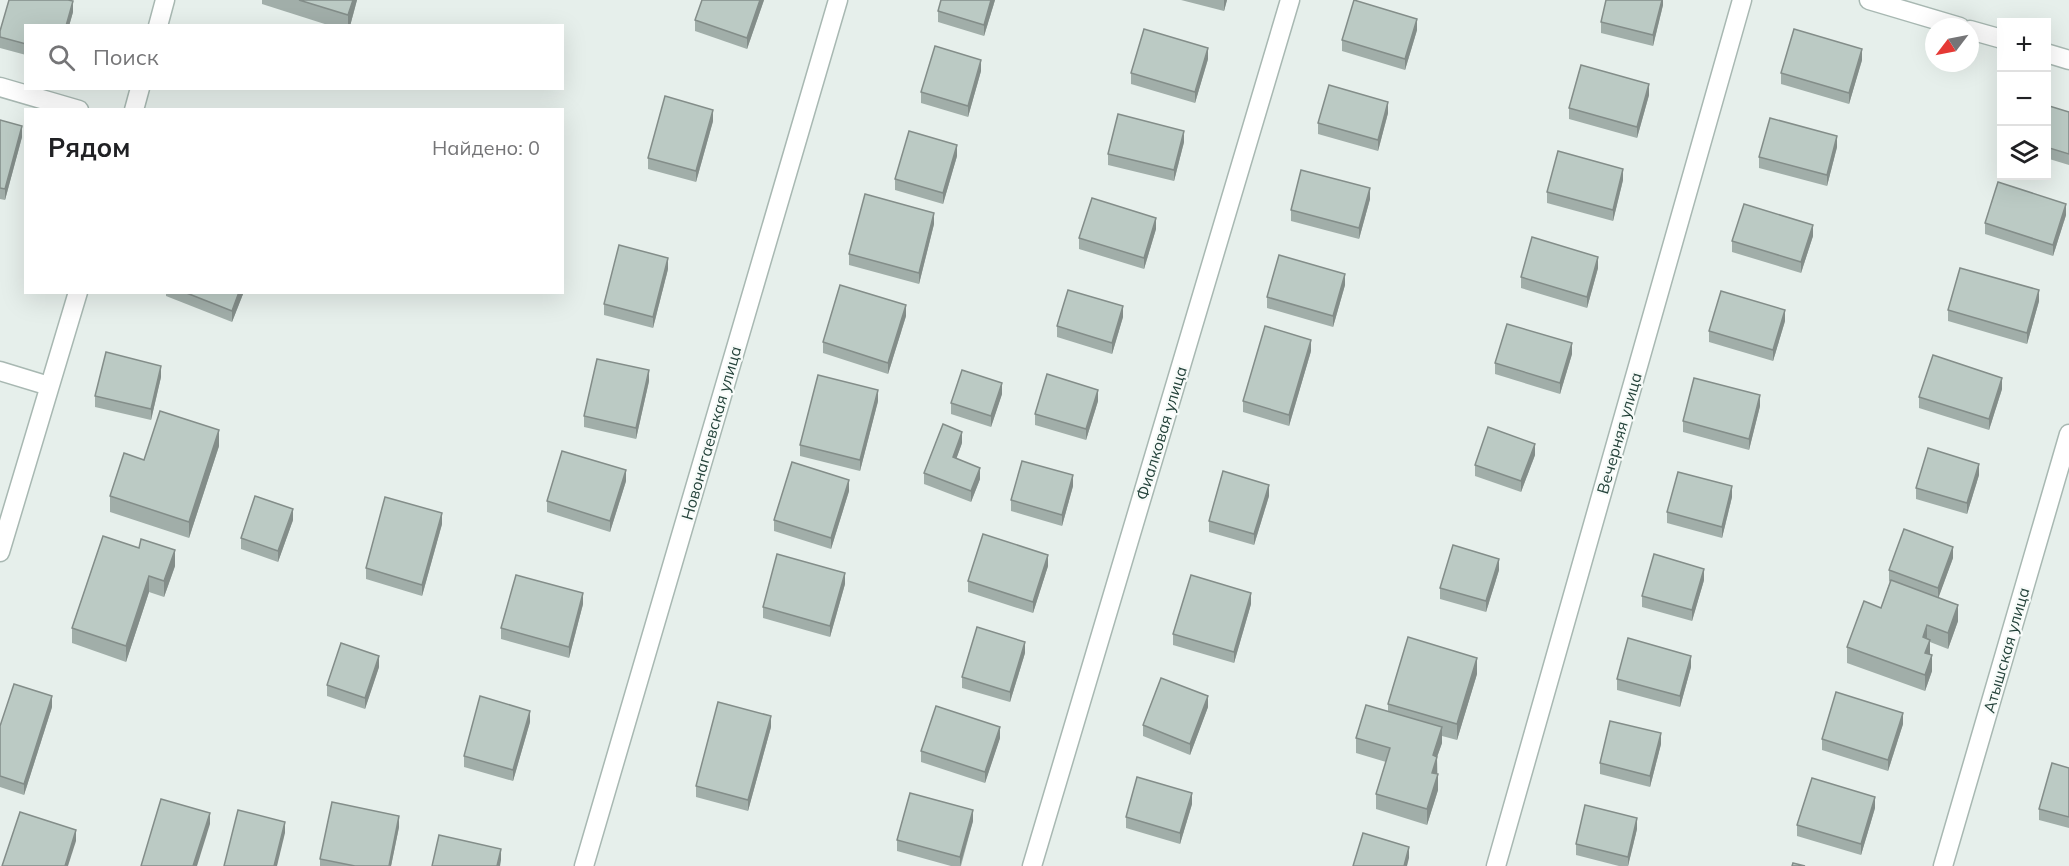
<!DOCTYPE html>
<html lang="ru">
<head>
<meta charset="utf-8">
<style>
  :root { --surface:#fff; --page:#f2f2f2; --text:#202124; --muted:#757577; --line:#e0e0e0 }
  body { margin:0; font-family:Mulish,sans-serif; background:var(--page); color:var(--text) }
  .controls { position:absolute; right:18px; top:18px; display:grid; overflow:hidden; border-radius:0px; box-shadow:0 6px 24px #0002 }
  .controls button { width:54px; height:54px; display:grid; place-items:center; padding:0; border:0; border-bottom:2px solid var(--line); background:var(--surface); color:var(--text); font:30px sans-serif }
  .compass { position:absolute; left:1925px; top:18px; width:54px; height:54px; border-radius:50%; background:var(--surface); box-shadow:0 6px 24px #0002; rotate:238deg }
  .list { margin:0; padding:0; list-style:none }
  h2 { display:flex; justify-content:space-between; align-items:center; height:78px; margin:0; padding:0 24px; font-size:26px }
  h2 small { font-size:20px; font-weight:400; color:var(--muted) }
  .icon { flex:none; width:33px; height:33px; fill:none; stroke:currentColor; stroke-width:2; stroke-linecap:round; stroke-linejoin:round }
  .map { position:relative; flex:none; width:2069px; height:866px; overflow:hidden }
  .search { position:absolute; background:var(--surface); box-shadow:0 6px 24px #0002; left:24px; top:24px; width:540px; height:66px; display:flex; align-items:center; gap:15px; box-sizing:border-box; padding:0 21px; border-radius:0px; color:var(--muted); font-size:22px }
  .panel { position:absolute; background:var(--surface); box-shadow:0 6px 24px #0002; left:24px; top:108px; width:540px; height:186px; border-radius:0px }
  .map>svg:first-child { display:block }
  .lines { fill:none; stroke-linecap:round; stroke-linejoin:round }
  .street-casing { stroke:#a8b8b2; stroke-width:21 }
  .street { stroke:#fff; stroke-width:18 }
  .wall { fill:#a1aea9 }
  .shaded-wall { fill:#838d89 }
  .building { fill:#bbcac4; stroke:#838d89; stroke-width:1.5 }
  .labels { text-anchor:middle; stroke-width:4.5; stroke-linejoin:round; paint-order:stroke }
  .street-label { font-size:16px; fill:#24423a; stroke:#f7fbf9 }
</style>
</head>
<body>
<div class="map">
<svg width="2069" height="866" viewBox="0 0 2069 866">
  <rect width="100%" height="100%" fill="#e6efeb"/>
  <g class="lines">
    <defs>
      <g id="street">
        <polyline points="1869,0 1960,27"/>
        <polyline points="158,26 165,0"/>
        <polyline points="1970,30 2002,39"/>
        <polyline points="2046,53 2069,60"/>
        <polyline points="0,87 79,110"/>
        <polyline points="134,110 140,88"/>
        <polyline points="0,371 49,386"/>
        <polyline points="0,552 78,292"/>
        <polyline points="584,866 838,0"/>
        <polyline points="1032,866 1290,0"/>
        <polyline points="1496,866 1742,0"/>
        <polyline points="1943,866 2069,434"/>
      </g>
    </defs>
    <!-- street casing -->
    <use href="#street" class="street-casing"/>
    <!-- street -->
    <use href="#street" class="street"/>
  </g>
  <!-- wall -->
  <g class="wall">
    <polygon points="262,0 357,0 350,26 331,26 262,4"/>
    <polygon points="702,0 764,0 747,49 695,31 695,20"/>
    <polygon points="941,0 995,0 984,36 938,22 938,11"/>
    <polygon points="1181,0 1227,0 1224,11"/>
    <polygon points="1663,0 1663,5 1653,46 1601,33 1601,22"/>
    <polygon points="73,12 69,26 26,26 26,55 0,48 0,31"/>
    <polygon points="1417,30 1405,70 1342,51 1342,40"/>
    <polygon points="1208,59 1195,103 1131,84 1131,73"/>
    <polygon points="1862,60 1849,104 1781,84 1781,73"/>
    <polygon points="981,71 968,117 921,103 921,92"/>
    <polygon points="1649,95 1637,138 1569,119 1569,108"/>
    <polygon points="2046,105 2069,112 2069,165 2046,158"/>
    <polygon points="1388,113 1378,151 1318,134 1318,123"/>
    <polygon points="0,120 22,137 5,200 0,199"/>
    <polygon points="713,121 696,182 648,169 648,158"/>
    <polygon points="1184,142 1174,181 1108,165 1108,154"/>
    <polygon points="1837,147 1827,186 1759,168 1759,157"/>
    <polygon points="957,156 943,204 895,190 895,179"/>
    <polygon points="1623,180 1613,221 1547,203 1547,192"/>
    <polygon points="1370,199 1359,239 1291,221 1291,210"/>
    <polygon points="2066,215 2053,256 1985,234 1985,223"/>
    <polygon points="934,224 919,284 849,265 849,254"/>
    <polygon points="1156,229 1144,269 1079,249 1079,238"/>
    <polygon points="1813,236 1801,273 1732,252 1732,241"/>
    <polygon points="1598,268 1587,308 1521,288 1521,277"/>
    <polygon points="668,269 653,328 604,315 604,304"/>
    <polygon points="1345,285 1333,327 1267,308 1267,297"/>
    <polygon points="166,292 243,292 243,294 232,322 166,296"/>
    <polygon points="2039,301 2027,344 1948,321 1948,310"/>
    <polygon points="906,316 888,374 823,353 823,342"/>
    <polygon points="1123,317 1112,354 1057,337 1057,326"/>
    <polygon points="1785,321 1773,361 1709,342 1709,331"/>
    <polygon points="1311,351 1289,426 1243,412 1243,401"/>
    <polygon points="1572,354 1560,394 1495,374 1495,363"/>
    <polygon points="161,377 151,420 95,407 95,396"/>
    <polygon points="649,381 636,439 584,427 584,416"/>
    <polygon points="2002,389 1989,430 1919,408 1919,397"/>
    <polygon points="1002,394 991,427 951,414 951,403"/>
    <polygon points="878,401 860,471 800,456 800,445"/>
    <polygon points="1098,401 1086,440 1035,425 1035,414"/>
    <polygon points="1760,406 1749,450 1683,432 1683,421"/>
    <polygon points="962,443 956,459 980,479 971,502 924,484 924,473"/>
    <polygon points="219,446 189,538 110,512 110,496 144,460"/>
    <polygon points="1535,455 1521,492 1475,476 1475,465"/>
    <polygon points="1979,475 1967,514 1916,499 1916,488"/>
    <polygon points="626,481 610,532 547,512 547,501"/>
    <polygon points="1073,486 1062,526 1011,511 1011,500"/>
    <polygon points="849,491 831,549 774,531 774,520"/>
    <polygon points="1269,496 1254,545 1209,532 1209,521"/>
    <polygon points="1732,497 1722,538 1667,523 1667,512"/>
    <polygon points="293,520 278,562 241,549 241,538"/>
    <polygon points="442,524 422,596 366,579 366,568"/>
    <polygon points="103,536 175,566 164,597 149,592 126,662 72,643 72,628"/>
    <polygon points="1953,558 1938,598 1958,621 1948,649 1930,642 1930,654 1932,671 1925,691 1847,663 1847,647 1881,608 1890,582 1889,581 1889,570"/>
    <polygon points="1048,566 1033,613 968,592 968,581"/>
    <polygon points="1499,570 1486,612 1440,599 1440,588"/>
    <polygon points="1704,580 1692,621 1642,607 1642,596"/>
    <polygon points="845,584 830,637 763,618 763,607"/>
    <polygon points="583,604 569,658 501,639 501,628"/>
    <polygon points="1251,604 1234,663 1173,645 1173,634"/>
    <polygon points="1025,653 1010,702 962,688 962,677"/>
    <polygon points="379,667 365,709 327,696 327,685"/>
    <polygon points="1691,667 1680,707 1617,690 1617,679"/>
    <polygon points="1477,674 1457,740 1442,736 1442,743 1437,757 1438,790 1427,825 1376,809 1376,794 1386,762 1356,753 1356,738 1388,711 1388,704"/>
    <polygon points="52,707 24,795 0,787 0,726"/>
    <polygon points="1208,707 1190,755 1143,736 1143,725"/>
    <polygon points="530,722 513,781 464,767 464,756"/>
    <polygon points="1903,724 1888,771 1822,750 1822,739"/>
    <polygon points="771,727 748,811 696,797 696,786"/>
    <polygon points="1000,738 985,783 921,762 921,751"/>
    <polygon points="1661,744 1650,787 1600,774 1600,763"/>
    <polygon points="2069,768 2069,828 2039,820 2039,809"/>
    <polygon points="1192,804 1180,844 1126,828 1126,817"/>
    <polygon points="1875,808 1861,855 1797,836 1797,825"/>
    <polygon points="973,821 961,866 951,866 897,851 897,840"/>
    <polygon points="399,827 391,866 320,866 320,859"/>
    <polygon points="1637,829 1628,866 1619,866 1576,855 1576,844"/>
  </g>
  <!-- shaded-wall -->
  <g class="shaded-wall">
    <polygon points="353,0 357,0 350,26 348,26 348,15"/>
    <polygon points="760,0 764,0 747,49 747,38"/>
    <polygon points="991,0 995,0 984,36 984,25"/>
    <polygon points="1224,0 1227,0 1224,11"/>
    <polygon points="1662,0 1663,0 1663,5 1653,46 1653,35"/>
    <polygon points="73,1 73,12 69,26 66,26"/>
    <polygon points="1417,19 1417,30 1405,70 1405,59"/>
    <polygon points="1208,48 1208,59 1195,103 1195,92"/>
    <polygon points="1862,49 1862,60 1849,104 1849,93"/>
    <polygon points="981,60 981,71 968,117 968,106"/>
    <polygon points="1649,84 1649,95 1637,138 1637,127"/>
    <polygon points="1388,102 1388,113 1378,151 1378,140"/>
    <polygon points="713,110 713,121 696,182 696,171"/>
    <polygon points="22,126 22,137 5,200 5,189"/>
    <polygon points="1184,131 1184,142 1174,181 1174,170"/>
    <polygon points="1837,136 1837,147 1827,186 1827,175"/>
    <polygon points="957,145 957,156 943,204 943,193"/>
    <polygon points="1623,169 1623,180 1613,221 1613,210"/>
    <polygon points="1370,188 1370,199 1359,239 1359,228"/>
    <polygon points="2066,204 2066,215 2053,256 2053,245"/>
    <polygon points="934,213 934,224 919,284 919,273"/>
    <polygon points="1156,218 1156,229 1144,269 1144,258"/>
    <polygon points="1813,225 1813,236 1801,273 1801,262"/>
    <polygon points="1598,257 1598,268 1587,308 1587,297"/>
    <polygon points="668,258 668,269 653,328 653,317"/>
    <polygon points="1345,274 1345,285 1333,327 1333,316"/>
    <polygon points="2039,290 2039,301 2027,344 2027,333"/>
    <polygon points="239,292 243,292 243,294 232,322 232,311"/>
    <polygon points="906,305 906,316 888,374 888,363"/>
    <polygon points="1123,306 1123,317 1112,354 1112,343"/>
    <polygon points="1785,310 1785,321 1773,361 1773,350"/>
    <polygon points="1311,340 1311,351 1289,426 1289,415"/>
    <polygon points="1572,343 1572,354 1560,394 1560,383"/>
    <polygon points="161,366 161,377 151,420 151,409"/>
    <polygon points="649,370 649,381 636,439 636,428"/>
    <polygon points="2002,378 2002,389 1989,430 1989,419"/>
    <polygon points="1002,383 1002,394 991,427 991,416"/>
    <polygon points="878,390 878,401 860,471 860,460"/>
    <polygon points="1098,390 1098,401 1086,440 1086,429"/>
    <polygon points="1760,395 1760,406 1749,450 1749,439"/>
    <polygon points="219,430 219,446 189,538 189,522"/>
    <polygon points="962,432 962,443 953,468 953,457"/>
    <polygon points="1535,444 1535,455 1521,492 1521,481"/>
    <polygon points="1979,464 1979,475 1967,514 1967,503"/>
    <polygon points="980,468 980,479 971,502 971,491"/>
    <polygon points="626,470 626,481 610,532 610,521"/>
    <polygon points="1073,475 1073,486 1062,526 1062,515"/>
    <polygon points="849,480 849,491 831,549 831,538"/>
    <polygon points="1269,485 1269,496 1254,545 1254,534"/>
    <polygon points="1732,486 1732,497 1722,538 1722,527"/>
    <polygon points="293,509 293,520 278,562 278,551"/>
    <polygon points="442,513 442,524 422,596 422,585"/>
    <polygon points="1953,547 1953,558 1938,599 1938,588"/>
    <polygon points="175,550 175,566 164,597 164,581"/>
    <polygon points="1048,555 1048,566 1033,613 1033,602"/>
    <polygon points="1499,559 1499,570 1486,612 1486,601"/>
    <polygon points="1704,569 1704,580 1692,621 1692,610"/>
    <polygon points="845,573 845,584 830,637 830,626"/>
    <polygon points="149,576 149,592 126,662 126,646"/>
    <polygon points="583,593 583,604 569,658 569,647"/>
    <polygon points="1251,593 1251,604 1234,663 1234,652"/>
    <polygon points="1958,605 1958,621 1948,649 1948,633"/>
    <polygon points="1927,625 1927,641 1923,637"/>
    <polygon points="1930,640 1930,655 1925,653"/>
    <polygon points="1025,642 1025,653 1010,702 1010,692"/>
    <polygon points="1932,655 1932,671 1925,691 1925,675"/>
    <polygon points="379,656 379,667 365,709 365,698"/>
    <polygon points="1691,656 1691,667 1680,707 1680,696"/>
    <polygon points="1477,658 1477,674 1457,740 1457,724"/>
    <polygon points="52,696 52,707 24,795 24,784"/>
    <polygon points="1208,696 1208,707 1190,755 1190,744"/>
    <polygon points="530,711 530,722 513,781 513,770"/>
    <polygon points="1903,713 1903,724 1888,771 1888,760"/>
    <polygon points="771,716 771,727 748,811 748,800"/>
    <polygon points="1000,727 1000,738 985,783 985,772"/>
    <polygon points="1442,727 1442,743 1436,760 1437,757 1437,773 1432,789 1433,755"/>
    <polygon points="1661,733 1661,744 1650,787 1650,776"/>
    <polygon points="1438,774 1438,790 1427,825 1427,809"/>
    <polygon points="1192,793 1192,804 1180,844 1180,833"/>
    <polygon points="1875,797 1875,808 1861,855 1861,844"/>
    <polygon points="973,810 973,821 960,866 960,857"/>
    <polygon points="210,813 210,824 197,866 193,866"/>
    <polygon points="399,816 399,827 391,866 389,866"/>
    <polygon points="1637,818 1637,829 1628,866 1628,857"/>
    <polygon points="285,822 285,833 277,866 274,866"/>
    <polygon points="76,830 76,841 68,866 65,866"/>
    <polygon points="1409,847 1409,858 1407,866 1404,866"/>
    <polygon points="501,849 501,860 500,866 497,866"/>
  </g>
  <!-- building -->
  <g class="building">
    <polygon points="9,0 68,0 73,1 66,26 26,26 26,44 0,37 0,31"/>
    <polygon points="299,0 353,0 348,15"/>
    <polygon points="702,0 760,0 747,38 695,20"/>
    <polygon points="941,0 991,0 984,25 938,11"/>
    <polygon points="1354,0 1417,19 1405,59 1342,40"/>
    <polygon points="1606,0 1662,0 1653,35 1601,22"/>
    <polygon points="1144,29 1208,48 1195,92 1131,73"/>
    <polygon points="1794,29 1862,49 1849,93 1781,73"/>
    <polygon points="935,46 981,60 968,106 921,92"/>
    <polygon points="1581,65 1649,84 1637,127 1569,108"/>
    <polygon points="1329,85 1388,102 1378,140 1318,123"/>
    <polygon points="665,96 713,110 696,171 648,158"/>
    <polygon points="2046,105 2069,112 2069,154 2046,147"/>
    <polygon points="1118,114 1184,131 1174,170 1108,154"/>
    <polygon points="1770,118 1837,136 1827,175 1759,157"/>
    <polygon points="0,120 22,126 5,189 0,188"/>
    <polygon points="909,131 957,145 943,193 895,179"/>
    <polygon points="1558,151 1623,169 1613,210 1547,192"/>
    <polygon points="1301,170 1370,188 1359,228 1291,210"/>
    <polygon points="1998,182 2066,204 2053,245 1985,223"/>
    <polygon points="865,194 934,213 919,273 849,254"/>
    <polygon points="1092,198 1156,218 1144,258 1079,238"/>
    <polygon points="1744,204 1813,225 1801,262 1732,241"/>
    <polygon points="1532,237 1598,257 1587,297 1521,277"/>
    <polygon points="619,245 668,258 653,317 604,304"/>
    <polygon points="1279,255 1345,274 1333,316 1267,297"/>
    <polygon points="1960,268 2039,290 2027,333 1948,310"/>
    <polygon points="840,285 906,305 888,363 823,342"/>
    <polygon points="1068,290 1123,306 1112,343 1057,326"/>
    <polygon points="1721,291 1785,310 1773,350 1709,331"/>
    <polygon points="184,292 239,292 232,311"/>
    <polygon points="1507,324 1572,343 1560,383 1495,363"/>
    <polygon points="1265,326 1311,340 1289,415 1243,401"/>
    <polygon points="106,352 161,366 151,409 95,396"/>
    <polygon points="1933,355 2002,378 1989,419 1919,397"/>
    <polygon points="597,359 649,370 636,428 584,416"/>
    <polygon points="962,370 1002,383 991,416 951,403"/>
    <polygon points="1047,374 1098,390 1086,429 1035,414"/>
    <polygon points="818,375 878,390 860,460 800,445"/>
    <polygon points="1694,378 1760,395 1749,439 1683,421"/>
    <polygon points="160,411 219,430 189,522 110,496 124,453 144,460"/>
    <polygon points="943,424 962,432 953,457 980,468 971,491 924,473"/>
    <polygon points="1488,427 1535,444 1521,481 1475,465"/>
    <polygon points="1928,448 1979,464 1967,503 1916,488"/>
    <polygon points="562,451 626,470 610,521 547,501"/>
    <polygon points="1022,461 1073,475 1062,515 1011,500"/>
    <polygon points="792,462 849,480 831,538 774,520"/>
    <polygon points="1223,471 1269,485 1254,534 1209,521"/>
    <polygon points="1678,472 1732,486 1722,527 1667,512"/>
    <polygon points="255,496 293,509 278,551 241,538"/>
    <polygon points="385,497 442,513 422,585 366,568"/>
    <polygon points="1904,529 1953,547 1938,588 1889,570"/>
    <polygon points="983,534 1048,555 1033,602 968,581"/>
    <polygon points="103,536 139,548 141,539 175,550 164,581 149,576 126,646 72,628"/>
    <polygon points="1453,545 1499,559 1486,601 1440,588"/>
    <polygon points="777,554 845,573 830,626 763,607"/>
    <polygon points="1654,554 1704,569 1692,610 1642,596"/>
    <polygon points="516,575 583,593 569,647 501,628"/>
    <polygon points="1191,575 1251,593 1234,652 1173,634"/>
    <polygon points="1891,580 1958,605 1948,633 1927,625 1923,637 1930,640 1925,653 1932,655 1925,675 1847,647 1864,601 1881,608"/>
    <polygon points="977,627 1025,642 1010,692 962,677"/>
    <polygon points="1408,637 1477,658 1457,724 1388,704"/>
    <polygon points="1628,638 1691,656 1680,696 1617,679"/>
    <polygon points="341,643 379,656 365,698 327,685"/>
    <polygon points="1161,678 1208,696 1190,744 1143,725"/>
    <polygon points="14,684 52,696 24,784 0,776 0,726"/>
    <polygon points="1836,692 1903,713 1888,760 1822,739"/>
    <polygon points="480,696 530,711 513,770 464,756"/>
    <polygon points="718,702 771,716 748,800 696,786"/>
    <polygon points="1366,705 1442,727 1433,755 1437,757 1432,773 1438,774 1427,809 1376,794 1390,748 1356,738"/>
    <polygon points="936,706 1000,727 985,772 921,751"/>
    <polygon points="1610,721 1661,733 1650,776 1600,763"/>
    <polygon points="2052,763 2069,768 2069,817 2039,809"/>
    <polygon points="1137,777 1192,793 1180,833 1126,817"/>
    <polygon points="1812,778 1875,797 1861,844 1797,825"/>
    <polygon points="910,793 973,810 960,857 897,840"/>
    <polygon points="161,799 210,813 193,866 141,866"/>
    <polygon points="332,802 399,816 389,866 355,866 320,859"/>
    <polygon points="1585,805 1637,818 1628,857 1576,844"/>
    <polygon points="238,810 285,822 274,866 224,866"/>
    <polygon points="20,812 76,830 65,866 2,866"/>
    <polygon points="1363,833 1409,847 1404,866 1353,866"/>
    <polygon points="439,835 501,849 497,866 432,866"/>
    <polygon points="1793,863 1805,866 1792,866"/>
  </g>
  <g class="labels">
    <!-- street labels -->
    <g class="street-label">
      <text transform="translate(711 433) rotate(-74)" y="6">Новонагаевская улица</text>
      <text transform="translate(1161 433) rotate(-73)" y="6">Фиалковая улица</text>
      <text transform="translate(1619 433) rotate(-74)" y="6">Вечерняя улица</text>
      <text transform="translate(2006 650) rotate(-74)" y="6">Атышская улица</text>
    </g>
  </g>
</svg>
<div class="controls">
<button>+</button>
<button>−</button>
<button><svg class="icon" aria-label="layers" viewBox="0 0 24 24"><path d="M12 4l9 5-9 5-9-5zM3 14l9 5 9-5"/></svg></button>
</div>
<svg class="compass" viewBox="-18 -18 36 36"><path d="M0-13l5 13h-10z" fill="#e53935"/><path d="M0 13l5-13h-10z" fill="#757577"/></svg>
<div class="search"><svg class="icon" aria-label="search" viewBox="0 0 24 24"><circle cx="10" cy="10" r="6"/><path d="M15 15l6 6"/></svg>Поиск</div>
<section class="panel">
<h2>Рядом<small>Найдено: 0</small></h2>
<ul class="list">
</ul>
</section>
</div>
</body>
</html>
